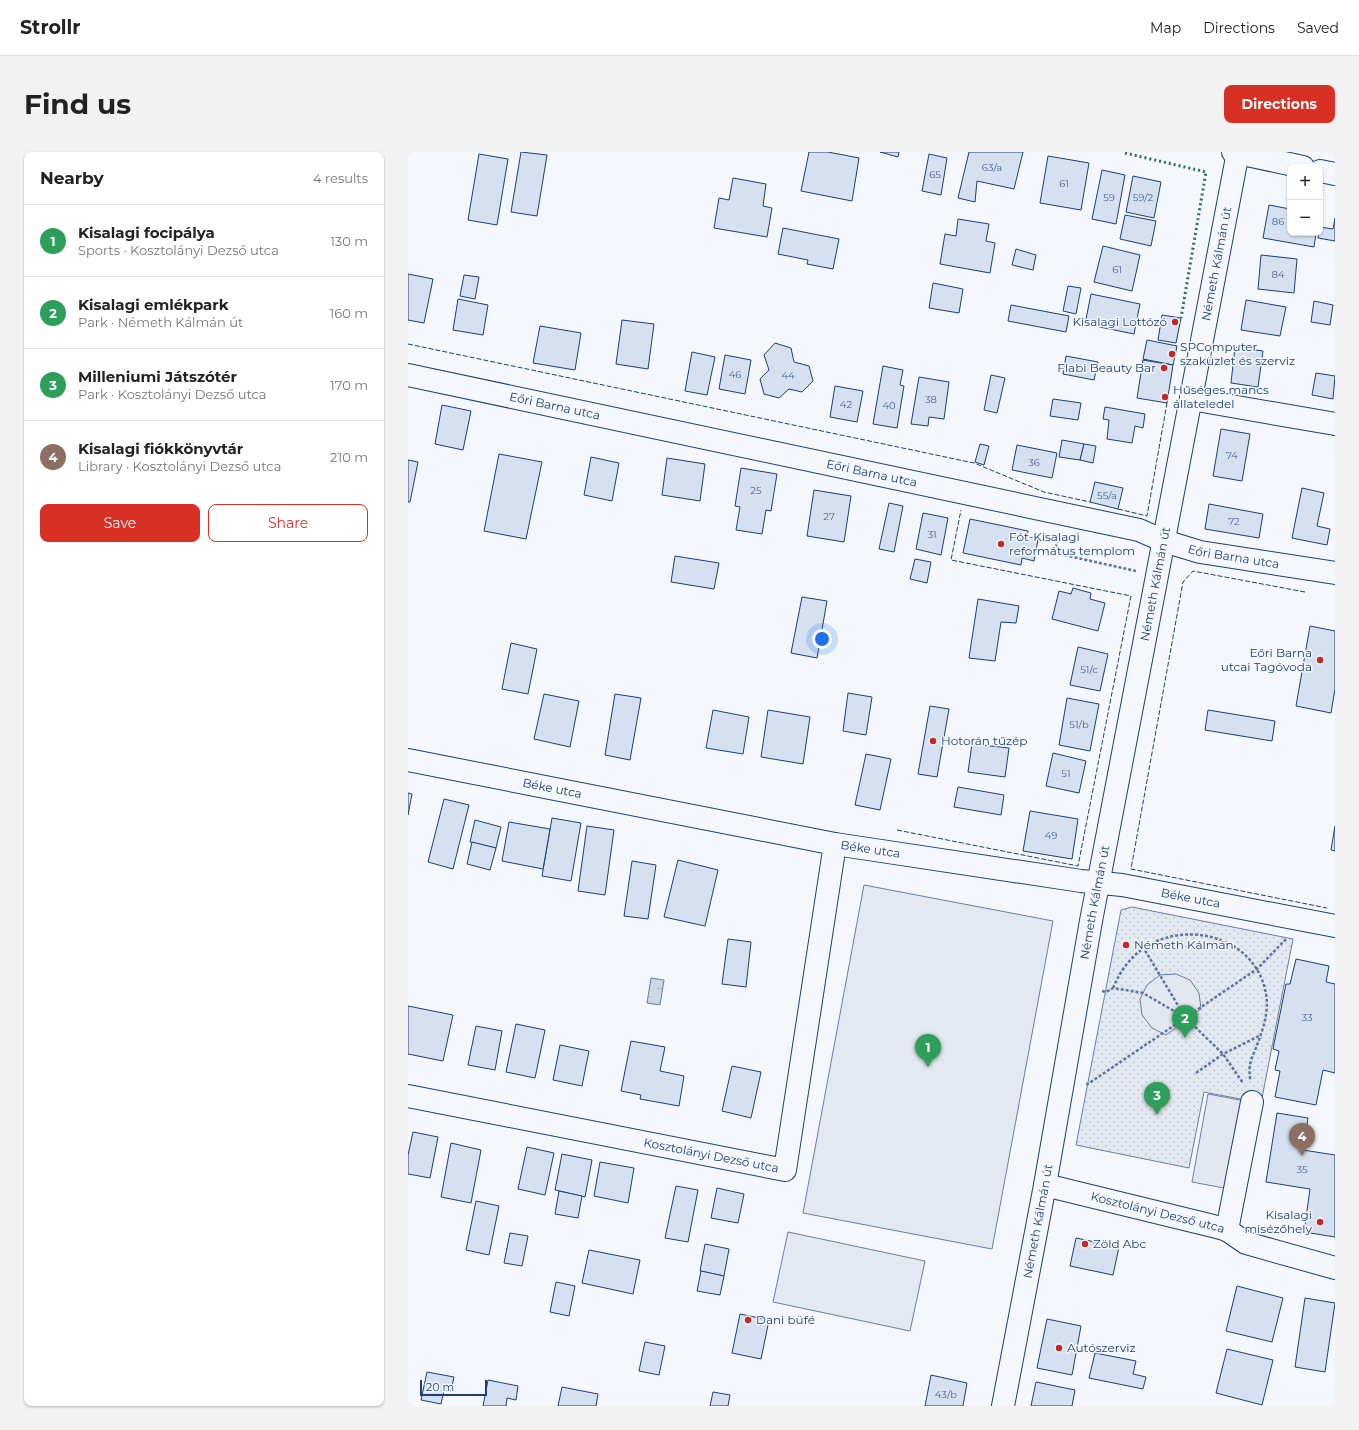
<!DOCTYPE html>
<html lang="en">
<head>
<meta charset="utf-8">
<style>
  :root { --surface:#fff; --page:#f2f2f2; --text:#222; --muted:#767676; --line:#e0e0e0; --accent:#d93025 }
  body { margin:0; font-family:Montserrat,sans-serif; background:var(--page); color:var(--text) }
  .controls { position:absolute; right:12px; top:12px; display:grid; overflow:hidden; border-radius:8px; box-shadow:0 1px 3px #0004 }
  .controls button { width:36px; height:36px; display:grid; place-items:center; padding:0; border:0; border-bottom:1px solid var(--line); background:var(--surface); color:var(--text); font:20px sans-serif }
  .scale { position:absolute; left:12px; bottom:10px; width:67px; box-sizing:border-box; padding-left:4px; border:2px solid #1d3f73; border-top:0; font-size:11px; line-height:14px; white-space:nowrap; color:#1d3f73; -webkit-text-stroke:3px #f4f7fb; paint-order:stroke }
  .you { position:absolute; left:414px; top:487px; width:14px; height:14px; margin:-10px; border:3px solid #fff; border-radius:50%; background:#1a73e8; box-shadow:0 0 0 6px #1a73e833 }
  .badge { display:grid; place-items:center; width:26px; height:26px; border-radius:50%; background:var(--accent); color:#fff; font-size:13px; font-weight:700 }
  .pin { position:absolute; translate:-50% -33px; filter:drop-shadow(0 1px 2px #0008) }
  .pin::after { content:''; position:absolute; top:21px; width:14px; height:12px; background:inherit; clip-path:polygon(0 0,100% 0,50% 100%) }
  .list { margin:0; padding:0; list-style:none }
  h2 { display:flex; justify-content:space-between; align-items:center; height:52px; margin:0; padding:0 16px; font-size:17px }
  h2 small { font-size:13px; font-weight:400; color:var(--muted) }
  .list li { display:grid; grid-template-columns:26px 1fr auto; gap:12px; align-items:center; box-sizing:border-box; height:72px; padding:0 16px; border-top:1px solid var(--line) }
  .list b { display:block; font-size:15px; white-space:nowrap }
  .list p { margin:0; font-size:13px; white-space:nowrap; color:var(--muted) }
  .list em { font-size:13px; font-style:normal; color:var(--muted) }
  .actions { display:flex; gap:8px; padding:12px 16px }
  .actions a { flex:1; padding:9px 0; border:1px solid var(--accent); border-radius:8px; text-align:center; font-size:14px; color:var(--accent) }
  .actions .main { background:var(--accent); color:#fff }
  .map { position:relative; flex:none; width:927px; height:1254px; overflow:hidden; border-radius:8px }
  header { display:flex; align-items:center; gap:24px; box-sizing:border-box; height:56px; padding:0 20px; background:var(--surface); border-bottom:1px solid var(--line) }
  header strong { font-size:19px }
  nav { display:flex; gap:22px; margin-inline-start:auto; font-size:14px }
  .intro { display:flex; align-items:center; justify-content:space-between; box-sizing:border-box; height:96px; padding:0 24px }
  h1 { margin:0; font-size:28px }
  .button { padding:10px 18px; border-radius:8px; background:var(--accent); color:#fff; font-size:14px; font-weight:700 }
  main { display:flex; gap:24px; padding:0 24px }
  aside { flex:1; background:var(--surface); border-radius:8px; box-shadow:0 1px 3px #0004 }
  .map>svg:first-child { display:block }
  .park { fill:url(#park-dots); stroke:#687fa3 }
  .pitch { fill:#e3e9f0; stroke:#687fa3 }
  .parking { fill:#e3e8f0; stroke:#687fa3 }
  .water { fill:url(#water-ripples); stroke:#687fa3 }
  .building { fill:#d5e0f0; stroke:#1d3f73 }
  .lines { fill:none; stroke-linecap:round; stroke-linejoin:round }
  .minor-casing { stroke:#1d3f73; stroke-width:24 }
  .path { stroke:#5e769c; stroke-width:2.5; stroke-dasharray:3 2; stroke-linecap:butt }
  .minor { stroke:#f4f7fb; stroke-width:22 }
  .hedge { stroke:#2c6c60; stroke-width:3; stroke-dasharray:2 3; stroke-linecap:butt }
  .fence { stroke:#1d3f73; stroke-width:1; stroke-dasharray:5 2; stroke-linecap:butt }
  .poi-dot { fill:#c62828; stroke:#f4f7fb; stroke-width:1.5 }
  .labels { text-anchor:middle; stroke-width:3; stroke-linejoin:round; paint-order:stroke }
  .number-label { font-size:10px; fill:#4b6792 }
  .street-label { font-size:12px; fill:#1d3f73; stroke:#f4f7fb }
  .poi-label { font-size:12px; fill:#1d3f73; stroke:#f4f7fb; text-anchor:start }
</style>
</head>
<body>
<header>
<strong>Strollr</strong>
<nav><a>Map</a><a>Directions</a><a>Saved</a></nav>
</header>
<div class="intro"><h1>Find us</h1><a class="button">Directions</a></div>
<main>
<aside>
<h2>Nearby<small>4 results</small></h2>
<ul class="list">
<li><span class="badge" style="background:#2e9e5b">1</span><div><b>Kisalagi focipálya</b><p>Sports · Kosztolányi Dezső utca</p></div><em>130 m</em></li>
<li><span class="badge" style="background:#2e9e5b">2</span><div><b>Kisalagi emlékpark</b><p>Park · Németh Kálmán út</p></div><em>160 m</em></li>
<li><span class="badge" style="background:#2e9e5b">3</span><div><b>Milleniumi Játszótér</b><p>Park · Kosztolányi Dezső utca</p></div><em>170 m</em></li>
<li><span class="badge" style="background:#8d6e63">4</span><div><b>Kisalagi fiókkönyvtár</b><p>Library · Kosztolányi Dezső utca</p></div><em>210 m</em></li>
</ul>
<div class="actions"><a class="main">Save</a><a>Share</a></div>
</aside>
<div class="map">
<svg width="927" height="1254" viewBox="0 0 927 1254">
  <defs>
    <pattern id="park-dots" width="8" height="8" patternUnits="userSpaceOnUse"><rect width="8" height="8" fill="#e3e9f0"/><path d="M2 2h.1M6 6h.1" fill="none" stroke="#c2c9d1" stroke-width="1.8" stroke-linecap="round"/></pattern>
    <pattern id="water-ripples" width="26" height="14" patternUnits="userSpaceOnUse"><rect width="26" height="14" fill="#cfd7e4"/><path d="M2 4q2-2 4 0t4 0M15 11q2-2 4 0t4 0" fill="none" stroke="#b1bac7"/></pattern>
  </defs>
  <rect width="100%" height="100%" fill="#f4f7fb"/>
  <!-- park -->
  <polygon class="park" points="724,755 885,787 853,951 796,940 781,1016 668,993 713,758"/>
  <!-- pitch -->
  <g class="pitch">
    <polygon points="456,733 645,769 584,1097 395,1061"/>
    <polygon points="380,1080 517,1109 502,1179 365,1150"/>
  </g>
  <!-- parking -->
  <g class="parking">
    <polygon points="768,822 782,828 791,841 793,857 758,883 744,876 734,863 732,847 739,833 752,823"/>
    <polygon points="800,942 853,952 837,1040 784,1030"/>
  </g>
  <!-- water -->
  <polygon class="water" points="243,826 256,828 252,853 239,851"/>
  <!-- building -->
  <g class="building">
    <polygon points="113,0 139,3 129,64 103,60"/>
    <polygon points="401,0 420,0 451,6 444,49 393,39"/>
    <polygon points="472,0 491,0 490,5"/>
    <polygon points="561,0 615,0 606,37 569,29 567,50 550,46"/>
    <polygon points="71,2 100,7 89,73 60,68"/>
    <polygon points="521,2 539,6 533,43 514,39"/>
    <polygon points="640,4 681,11 673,58 632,51"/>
    <polygon points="694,18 717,23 708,72 684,67"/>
    <polygon points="725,24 753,30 746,66 718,60"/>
    <polygon points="325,26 358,32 355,54 364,56 359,85 306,76 311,46 321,48"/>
    <polygon points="861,53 882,57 882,81 908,81 906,95 855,86"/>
    <polygon points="717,63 748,69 743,94 712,87"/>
    <polygon points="927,66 927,89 910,86 912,75 925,77"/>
    <polygon points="550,67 581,72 578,89 587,91 582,121 532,112 537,82 548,84"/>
    <polygon points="375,76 431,87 425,117 399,112 400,108 370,102"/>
    <polygon points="695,94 732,103 724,139 686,130"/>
    <polygon points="608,97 628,103 625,118 604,113"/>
    <polygon points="853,103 889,107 886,141 850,137"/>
    <polygon points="0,122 25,127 16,171 0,168"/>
    <polygon points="56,123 71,125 67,147 52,144"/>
    <polygon points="525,131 555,137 551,161 521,156"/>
    <polygon points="660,134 673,136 668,162 655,159"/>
    <polygon points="683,142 732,152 726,182 677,172"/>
    <polygon points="50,147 80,153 75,183 45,178"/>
    <polygon points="838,148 878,155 872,184 833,178"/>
    <polygon points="906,149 925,153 922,173 903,170"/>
    <polygon points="603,153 661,164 658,180 600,169"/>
    <polygon points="754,163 773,166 768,191 750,188"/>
    <polygon points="214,168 246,172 240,217 208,212"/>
    <polygon points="132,174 173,181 167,218 125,211"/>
    <polygon points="739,188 769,194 765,213 735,207"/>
    <polygon points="367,191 383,196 386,210 401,214 405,229 394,240 381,237 371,246 356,242 352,227 361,218 356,203"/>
    <polygon points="827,195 855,199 850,235 823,231"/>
    <polygon points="284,200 307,205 299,243 277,239"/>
    <polygon points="317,203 343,208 337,242 311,237"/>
    <polygon points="658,204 690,210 686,228 655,222"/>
    <polygon points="735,208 765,213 759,251 729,246"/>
    <polygon points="475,214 495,218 492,233 496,234 489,276 465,272"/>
    <polygon points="908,221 927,224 925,247 904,243"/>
    <polygon points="583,223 597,226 589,261 576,258"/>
    <polygon points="511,225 541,230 536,267 521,265 520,274 503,272"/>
    <polygon points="427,234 455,239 449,270 422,265"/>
    <polygon points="645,247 673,251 670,268 642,264"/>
    <polygon points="34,253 63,259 55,298 27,292"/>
    <polygon points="697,255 737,262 735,276 727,274 724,291 699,287 701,268 695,267"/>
    <polygon points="813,277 842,282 834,329 805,324"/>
    <polygon points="654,288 676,292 672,308 651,305"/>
    <polygon points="572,292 581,294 576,313 567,310"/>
    <polygon points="676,292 688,294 685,311 672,308"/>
    <polygon points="609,293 649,301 644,326 604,318"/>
    <polygon points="91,302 134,310 118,387 76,379"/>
    <polygon points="183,305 211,311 204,349 176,343"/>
    <polygon points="259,306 297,312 292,349 254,343"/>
    <polygon points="0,308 10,310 2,350 0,350"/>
    <polygon points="333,316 369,322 363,359 358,358 354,382 328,378 332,355 327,354"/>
    <polygon points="687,330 715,336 710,357 682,350"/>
    <polygon points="894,336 916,341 909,374 922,377 919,393 884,386"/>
    <polygon points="406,338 443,344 436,390 399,384"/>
    <polygon points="481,351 495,354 486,400 471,397"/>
    <polygon points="801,352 855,362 851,386 797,377"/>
    <polygon points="515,361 540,366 533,403 508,397"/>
    <polygon points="562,367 620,379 619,384 630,387 626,409 614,406 613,413 555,401"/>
    <polygon points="267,404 311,411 306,437 263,430"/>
    <polygon points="507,407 523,410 519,431 502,427"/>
    <polygon points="665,436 683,441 682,447 697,451 690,479 644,467 651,439 663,442"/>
    <polygon points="394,445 419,449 409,506 383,501"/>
    <polygon points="570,447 611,454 608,471 593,470 587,509 561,506"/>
    <polygon points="902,474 927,479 927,537 923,561 888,554"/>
    <polygon points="103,491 129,497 120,542 94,537"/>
    <polygon points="670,495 700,502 692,539 662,533"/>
    <polygon points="440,541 464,545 458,583 435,579"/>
    <polygon points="136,542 171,549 162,595 126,587"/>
    <polygon points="207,542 233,546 222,608 197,603"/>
    <polygon points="659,546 691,552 682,599 651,593"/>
    <polygon points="522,554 541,557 529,625 510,622"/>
    <polygon points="305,558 341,565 335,602 298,596"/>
    <polygon points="360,558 402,565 395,612 353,605"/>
    <polygon points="800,558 867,569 864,589 797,578"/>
    <polygon points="564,592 601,596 597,625 560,620"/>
    <polygon points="645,601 678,609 671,641 638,634"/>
    <polygon points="458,602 483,607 472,658 447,653"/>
    <polygon points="550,635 596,643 593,663 546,655"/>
    <polygon points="0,641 4,642 0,663"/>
    <polygon points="36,647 61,653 45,717 20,710"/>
    <polygon points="622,659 670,667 664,707 615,699"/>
    <polygon points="144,666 173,671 163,729 134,724"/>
    <polygon points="67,668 93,675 88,696 62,690"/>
    <polygon points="101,670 142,677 135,717 94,709"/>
    <polygon points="179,674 206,678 197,743 170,739"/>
    <polygon points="927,674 927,699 923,698"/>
    <polygon points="64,690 88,696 82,718 59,712"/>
    <polygon points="270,708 310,718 297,774 256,765"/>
    <polygon points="224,709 248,713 240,767 216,764"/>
    <polygon points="320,787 343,790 338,835 314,832"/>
    <polygon points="888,807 921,814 918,830 927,832 927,921 915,918 908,953 867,945 872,919 867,918 871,899 865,897 878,832 882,832"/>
    <polygon points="0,854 45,863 35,909 0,902"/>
    <polygon points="108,872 137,878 127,926 98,920"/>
    <polygon points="68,874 94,879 87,918 60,913"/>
    <polygon points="223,889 257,895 252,919 276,924 271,954 232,947 233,943 213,939"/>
    <polygon points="152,893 181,899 174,934 145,928"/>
    <polygon points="324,914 353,920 343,966 314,959"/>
    <polygon points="869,961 900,966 895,998 927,1003 927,1085 896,1080 902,1037 858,1030"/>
    <polygon points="5,980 30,985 22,1026 0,1022 0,1003"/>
    <polygon points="43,991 73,998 63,1051 33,1045"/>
    <polygon points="119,995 146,1001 137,1043 110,1037"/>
    <polygon points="154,1002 184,1008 177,1045 147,1038"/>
    <polygon points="192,1010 226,1016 220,1051 186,1044"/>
    <polygon points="268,1034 290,1038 280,1090 257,1086"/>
    <polygon points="309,1036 336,1042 330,1071 303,1066"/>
    <polygon points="151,1039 174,1044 170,1066 147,1062"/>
    <polygon points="68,1049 91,1054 81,1103 58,1098"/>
    <polygon points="102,1081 120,1084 114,1114 96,1111"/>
    <polygon points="668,1086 711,1095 705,1123 662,1114"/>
    <polygon points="297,1092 321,1097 316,1124 292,1119"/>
    <polygon points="181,1098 232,1108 225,1142 174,1131"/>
    <polygon points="293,1119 316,1124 312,1143 289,1139"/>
    <polygon points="148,1130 167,1134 161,1164 142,1160"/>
    <polygon points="829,1134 875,1146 864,1190 818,1179"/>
    <polygon points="897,1146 927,1151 917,1220 887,1215"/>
    <polygon points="332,1162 361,1168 353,1207 324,1201"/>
    <polygon points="639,1167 673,1174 664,1223 629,1216"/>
    <polygon points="237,1190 257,1194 251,1223 231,1219"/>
    <polygon points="819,1197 865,1208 854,1253 808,1241"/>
    <polygon points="687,1201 728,1209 725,1222 738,1225 735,1237 681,1226"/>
    <polygon points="19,1220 46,1225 43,1239 36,1238 33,1252 13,1248"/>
    <polygon points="523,1223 559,1231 555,1254 517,1254"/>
    <polygon points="80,1228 110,1234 108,1248 99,1246 98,1254 75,1254"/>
    <polygon points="628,1230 667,1238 664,1254 623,1254"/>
    <polygon points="154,1235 190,1242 188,1254 150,1254"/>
    <polygon points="305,1240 322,1243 320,1254 302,1254"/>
  </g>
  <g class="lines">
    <defs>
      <g id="minor">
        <polyline points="825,0 895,15"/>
        <polyline points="912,19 927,22"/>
        <path id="s1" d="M0,223L731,378L756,389L792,400L927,421"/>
        <polyline points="783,247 927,272"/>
        <path id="s2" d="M0,608L427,692L673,729L714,733L927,774"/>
        <path id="s3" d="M0,944L377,1018L427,692"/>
        <path id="s4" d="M637,1033L805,1074L819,1078L838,1091L927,1116"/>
        <polyline points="819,1078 844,950"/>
        <path id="s5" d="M595,1254L637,1033L683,769L830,0"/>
      </g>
    </defs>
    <!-- minor casing -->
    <use href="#minor" class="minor-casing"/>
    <!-- path -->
    <g class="path">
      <polyline points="628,397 647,401 650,383"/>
      <polyline points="647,401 728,419"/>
      <polyline points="732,790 777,865"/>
      <path d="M705,836C712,820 721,806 736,796C778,768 844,784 857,837C862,856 856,875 849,893C847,899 843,906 842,913C841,918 842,923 842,928"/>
      <polyline points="694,839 698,840 705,836 735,841 778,866 815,902 835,931"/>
      <polyline points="788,921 815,902 853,883"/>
      <polyline points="678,932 680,932 849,817 878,787"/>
    </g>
    <!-- minor -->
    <use href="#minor" class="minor"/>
    <!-- hedge -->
    <polyline class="hedge" points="717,1 798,20 773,166"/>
    <!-- fence -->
    <g class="fence">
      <polyline points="0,192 566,311 636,340 682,350"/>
      <polyline points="710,357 739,364 759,251"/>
      <polyline points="897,440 785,419 775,430 723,717 919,756"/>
      <polyline points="489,678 670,714 723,444 543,408 553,358"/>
    </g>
  </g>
  <!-- markers -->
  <g class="poi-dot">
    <circle cx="767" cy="170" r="4"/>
    <circle cx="764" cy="202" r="4"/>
    <circle cx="756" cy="216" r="4"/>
    <circle cx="757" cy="245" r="4"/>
    <circle cx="593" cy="392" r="4"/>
    <circle cx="912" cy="508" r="4"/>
    <circle cx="525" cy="589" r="4"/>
    <circle cx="718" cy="793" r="4"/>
    <circle cx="912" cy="1070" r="4"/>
    <circle cx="677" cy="1092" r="4"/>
    <circle cx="340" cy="1168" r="4"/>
    <circle cx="651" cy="1196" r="4"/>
  </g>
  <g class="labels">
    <!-- number labels -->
    <g class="number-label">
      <text x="584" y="19">63/a</text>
      <text x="527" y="26">65</text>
      <text x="656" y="35">61</text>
      <text x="701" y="49">59</text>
      <text x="735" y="49">59/2</text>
      <text x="870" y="73">86</text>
      <text x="709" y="121">61</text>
      <text x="870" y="126">84</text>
      <text x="327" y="226">46</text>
      <text x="380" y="227">44</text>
      <text x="523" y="251">38</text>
      <text x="438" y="256">42</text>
      <text x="481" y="257">40</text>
      <text x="824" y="307">74</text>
      <text x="626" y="314">36</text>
      <text x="348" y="342">25</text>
      <text x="699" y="347">55/a</text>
      <text x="421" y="368">27</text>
      <text x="826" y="373">72</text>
      <text x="524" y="386">31</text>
      <text x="681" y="521">51/c</text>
      <text x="671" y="576">51/b</text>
      <text x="658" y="625">51</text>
      <text x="643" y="687">49</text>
      <text x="899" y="869">33</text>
      <text x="894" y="1021">35</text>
      <text x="538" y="1246">43/b</text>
    </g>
    <!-- street labels -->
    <g class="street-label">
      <text dy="4" stroke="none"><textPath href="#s5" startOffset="1162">Németh Kálmán út</textPath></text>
      <text dy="4" stroke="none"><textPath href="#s1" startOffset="150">Eőri Barna utca</textPath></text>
      <text dy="4" stroke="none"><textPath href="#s1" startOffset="474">Eőri Barna utca</textPath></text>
      <text dy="4" stroke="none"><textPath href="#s1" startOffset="846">Eőri Barna utca</textPath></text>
      <text dy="4" stroke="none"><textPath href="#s5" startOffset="836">Németh Kálmán út</textPath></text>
      <text dy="4" stroke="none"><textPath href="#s2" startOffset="147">Béke utca</textPath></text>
      <text dy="4" stroke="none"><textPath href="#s2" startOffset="471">Béke utca</textPath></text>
      <text dy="4" stroke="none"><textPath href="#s2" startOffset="795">Béke utca</textPath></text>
      <text dy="4" stroke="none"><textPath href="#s5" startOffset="512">Németh Kálmán út</textPath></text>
      <text dy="4" stroke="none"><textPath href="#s3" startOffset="309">Kosztolányi Dezső utca</textPath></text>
      <text dy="4" stroke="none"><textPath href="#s4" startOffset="116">Kosztolányi Dezső utca</textPath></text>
      <text dy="4" stroke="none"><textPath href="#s5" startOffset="188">Németh Kálmán út</textPath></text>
    </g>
    <!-- poi labels -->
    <g class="poi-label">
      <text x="759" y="174" text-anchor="end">Kisalagi Lottózó</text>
      <text x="772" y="199">SPComputer<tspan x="772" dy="14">szaküzlet és szerviz</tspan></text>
      <text x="748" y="220" text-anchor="end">Flabi Beauty Bar</text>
      <text x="765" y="242">Hűséges mancs<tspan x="765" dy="14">állateledel</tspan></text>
      <text x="601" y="389">Fót-Kisalagi<tspan x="601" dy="14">református templom</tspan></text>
      <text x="904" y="505" text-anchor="end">Eőri Barna<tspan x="904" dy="14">utcai Tagóvoda</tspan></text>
      <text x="533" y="593">Hotorán tűzép</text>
      <text x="726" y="797">Németh Kálmán</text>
      <text x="904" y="1067" text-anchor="end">Kisalagi<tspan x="904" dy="14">misézőhely</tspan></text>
      <text x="685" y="1096">Zöld Abc</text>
      <text x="348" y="1172">Dani büfé</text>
      <text x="659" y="1200">Autószerviz</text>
    </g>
  </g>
</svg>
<div class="controls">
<button>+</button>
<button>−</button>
</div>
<div class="scale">20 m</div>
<div class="you"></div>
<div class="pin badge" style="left:520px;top:915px;background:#2e9e5b">1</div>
<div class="pin badge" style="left:777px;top:886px;background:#2e9e5b">2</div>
<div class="pin badge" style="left:749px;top:963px;background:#2e9e5b">3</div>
<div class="pin badge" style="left:894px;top:1004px;background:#8d6e63">4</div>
</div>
</main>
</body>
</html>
